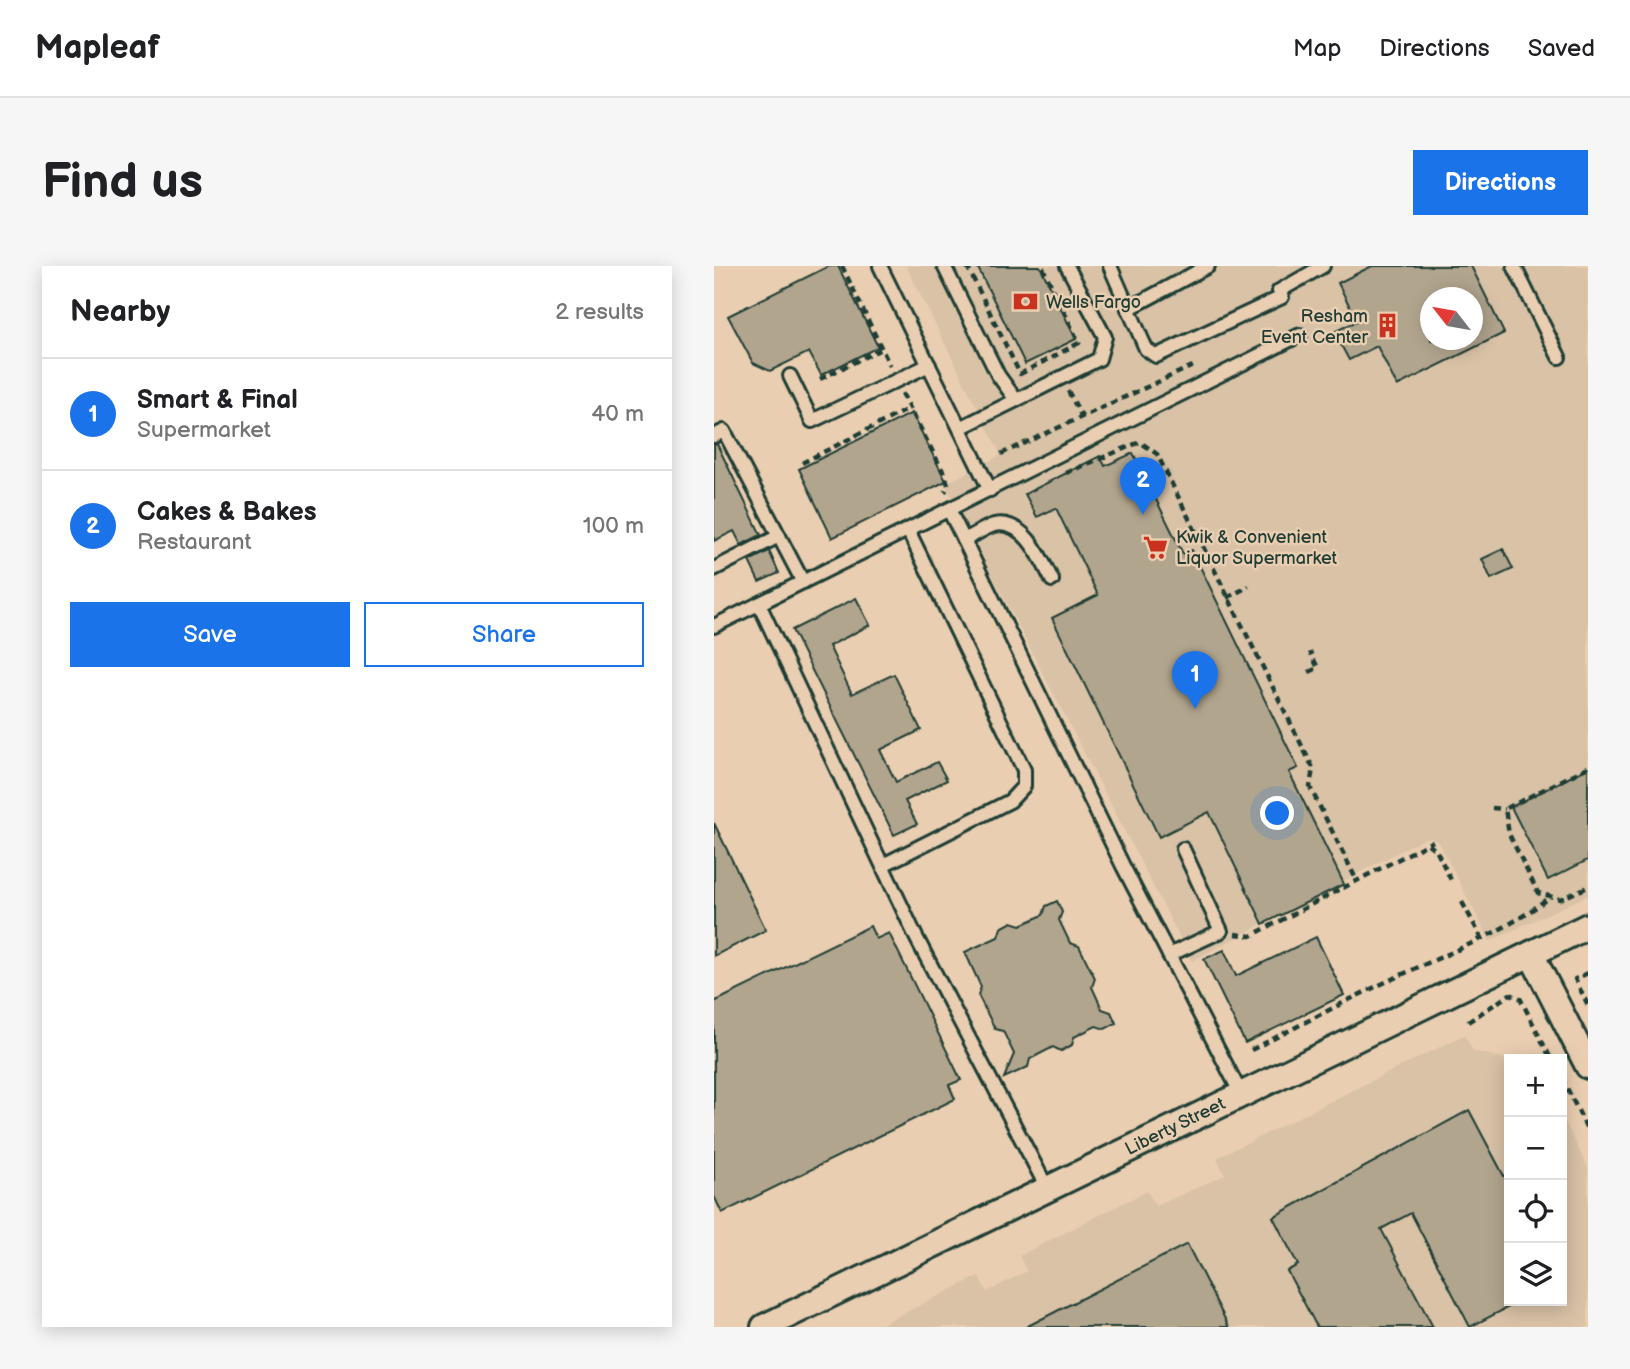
<!DOCTYPE html>
<html lang="en">
<head>
<meta charset="utf-8">
<style>
  :root { --surface:#fff; --page:#f6f6f6; --text:#202124; --muted:#757577; --line:#e0e0e0; --accent:#1a73e8 }
  body { margin:0; font-family:"Balsamiq Sans",sans-serif; background:var(--page); color:var(--text) }
  .controls { position:absolute; right:21px; bottom:21px; display:grid; overflow:hidden; border-radius:0px; box-shadow:0 4px 18px #0003 }
  .controls button { width:63px; height:63px; display:grid; place-items:center; padding:0; border:0; border-bottom:2px solid var(--line); background:var(--surface); color:var(--text); font:35px sans-serif }
  .compass { position:absolute; left:706px; top:21px; width:63px; height:63px; border-radius:50%; background:var(--surface); box-shadow:0 4px 18px #0003; rotate:301deg }
  .you { position:absolute; left:564px; top:548px; width:24px; height:24px; margin:-18px; border:5px solid #fff; border-radius:50%; background:#1a73e8; box-shadow:0 0 0 10px #1a73e833 }
  .badge { display:grid; place-items:center; width:46px; height:46px; border-radius:50%; background:var(--accent); color:#fff; font-size:23px; font-weight:700 }
  .pin { position:absolute; translate:-50% -58px; filter:drop-shadow(0 2px 4px #0008) }
  .pin::after { content:''; position:absolute; top:37px; width:24px; height:21px; background:inherit; clip-path:polygon(0 0,100% 0,50% 100%) }
  .list { margin:0; padding:0; list-style:none }
  h2 { display:flex; justify-content:space-between; align-items:center; height:91px; margin:0; padding:0 28px; font-size:30px }
  h2 small { font-size:23px; font-weight:400; color:var(--muted) }
  .list li { display:grid; grid-template-columns:46px 1fr auto; gap:21px; align-items:center; box-sizing:border-box; height:112px; padding:0 28px; border-top:2px solid var(--line) }
  .list b { display:block; font-size:26px; white-space:nowrap }
  .list p { margin:0; font-size:23px; white-space:nowrap; color:var(--muted) }
  .list em { font-size:23px; font-style:normal; color:var(--muted) }
  .actions { display:flex; gap:14px; padding:21px 28px }
  .actions a { flex:1; padding:16px 0; border:2px solid var(--accent); border-radius:0px; text-align:center; font-size:24px; color:var(--accent) }
  .actions .main { background:var(--accent); color:#fff }
  .icon { flex:none; width:38px; height:38px; fill:none; stroke:currentColor; stroke-width:2; stroke-linecap:round; stroke-linejoin:round }
  .map { position:relative; flex:none; width:874px; height:1061px; overflow:hidden; border-radius:0px }
  header { display:flex; align-items:center; gap:42px; box-sizing:border-box; height:98px; padding:0 35px; background:var(--surface); border-bottom:2px solid var(--line) }
  header strong { font-size:33px }
  nav { display:flex; gap:38px; margin-inline-start:auto; font-size:24px }
  .intro { display:flex; align-items:center; justify-content:space-between; box-sizing:border-box; height:168px; padding:0 42px }
  h1 { margin:0; font-size:49px }
  .button { padding:18px 32px; border-radius:0px; background:var(--accent); color:#fff; font-size:24px; font-weight:700 }
  main { display:flex; gap:42px; padding:0 42px }
  aside { flex:1; background:var(--surface); border-radius:0px; box-shadow:0 4px 18px #0003 }
  .map>svg:first-child { display:block }
  .built { fill:#d9c2a6; fill-rule:evenodd }
  .building { fill:#b2a58e; stroke:#1f3d34; stroke-width:2; fill-rule:evenodd }
  .lines { fill:none; stroke-linecap:round; stroke-linejoin:round }
  .lane-casing { stroke:#1f3d34; stroke-width:18 }
  .street-casing { stroke:#1f3d34; stroke-width:30 }
  .path { stroke:#1f3d34; stroke-width:4.5; stroke-dasharray:7 5; stroke-linecap:butt }
  .lane { stroke:#eaceb1; stroke-width:12 }
  .street { stroke:#eaceb1; stroke-width:24 }
  .labels { text-anchor:middle; stroke-width:5; stroke-linejoin:round; paint-order:stroke }
  .poi-label { font-size:18px; fill:#1f3d34; stroke:#eaceb1; text-anchor:start }
  .street-label { font-size:18px; fill:#1f3d34; stroke:#eaceb1 }
</style>
</head>
<body>
<header>
<strong>Mapleaf</strong>
<nav><a>Map</a><a>Directions</a><a>Saved</a></nav>
</header>
<div class="intro"><h1>Find us</h1><a class="button">Directions</a></div>
<main>
<aside>
<h2>Nearby<small>2 results</small></h2>
<ul class="list">
<li><span class="badge">1</span><div><b>Smart &amp; Final</b><p>Supermarket</p></div><em>40 m</em></li>
<li><span class="badge">2</span><div><b>Cakes &amp; Bakes</b><p>Restaurant</p></div><em>100 m</em></li>
</ul>
<div class="actions"><a class="main">Save</a><a>Share</a></div>
</aside>
<div class="map">
<svg width="874" height="1061" viewBox="0 0 874 1061">
  <rect width="100%" height="100%" fill="#eaceb1"/>
  <filter id="ink" filterUnits="userSpaceOnUse"><feTurbulence type="fractalNoise" baseFrequency=".0143" numOctaves="2"/><feDisplacementMap in="SourceGraphic" scale="14" xChannelSelector="R" yChannelSelector="G"/><feConvolveMatrix kernelMatrix="1 2 1 2 8 2 1 2 1" color-interpolation-filters="sRGB"/></filter>
  <g filter="url(#ink)">
    <!-- built -->
    <g class="built">
      <path d="M192,0H874V629L776,675L725,577L718,572H711L478,695L231,218L287,189ZM716,32H758V74H716Z"/>
      <polygon points="750,769 759,785 795,794 795,1035 848,1035 848,850 874,902 874,1061 162,1061 265,1010 273,1026 313,1005 305,990 433,925 442,940 511,909 503,892"/>
    </g>
    <!-- building -->
    <g class="building">
      <polygon points="115,0 124,0 164,81 107,109 95,86 56,105 39,97 14,50"/>
      <polygon points="263,0 326,0 362,73 311,98"/>
      <path d="M658,0H757L790,67L683,120L663,80L635,94L620,66L643,55L624,17ZM717,32H759V74H717Z"/>
      <polygon points="198,147 232,215 118,272 85,203"/>
      <polygon points="3,178 47,269 27,279 20,265 0,275 0,179"/>
      <polygon points="419,187 469,288 478,284 584,502 575,506 630,618 549,658 495,546 445,571 338,352 384,329 342,242 323,251 311,228 386,190 391,200"/>
      <polygon points="789,283 799,303 777,313 768,293"/>
      <polygon points="55,285 65,307 45,316 35,295"/>
      <polygon points="142,332 156,359 115,380 138,428 180,408 207,464 166,484 182,516 223,496 233,514 191,535 203,558 180,569 78,364"/>
      <polygon points="874,502 874,594 834,614 797,541"/>
      <polygon points="0,557 52,664 0,690"/>
      <polygon points="343,635 348,646 345,654 356,677 365,680 381,712 378,721 388,743 397,746 402,757 391,763 382,760 360,771 358,779 347,785 339,781 316,793 314,801 290,812 300,788 289,765 281,763 264,729 267,721 251,686 284,671 287,662 298,656 307,659 329,649 332,640"/>
      <polygon points="156,660 162,673 175,667 247,814 235,819 241,833 8,947 0,930 0,736"/>
      <polygon points="602,671 630,729 531,777 490,693 510,684 522,710"/>
      <polygon points="755,844 790,910 795,907 795,1041 756,1061 697,947 667,963 719,1061 603,1061 573,1005 584,999 559,951"/>
      <polygon points="473,978 515,1061 312,1061"/>
    </g>
    <g class="lines">
      <defs>
        <g id="lane">
          <polyline points="166,0 276,224"/>
          <polyline points="230,0 284,109 302,134"/>
          <polyline points="396,0 432,83 442,90 568,31"/>
          <polyline points="800,0 845,91"/>
          <polyline points="565,25 609,0"/>
          <polyline points="414,43 494,0"/>
          <polyline points="76,110 98,155 215,99"/>
          <polyline points="246,162 385,93 391,71 353,0"/>
          <polyline points="0,170 10,165 89,316"/>
          <path d="M235,244L250,274C259,270 270,262 280,259C310,252 328,294 338,314"/>
          <polyline points="250,274 409,600 527,828"/>
          <polyline points="0,303 65,270"/>
          <polyline points="45,338 202,671 333,922"/>
          <polyline points="0,360 586,69"/>
          <polyline points="169,599 296,535 310,520 310,504 194,264"/>
          <polyline points="455,689 507,665 469,583"/>
        </g>
        <g id="street">
          <polyline points="817,688 874,800"/>
          <polyline points="50,1061 874,660"/>
        </g>
      </defs>
      <!-- lane casing -->
      <use href="#lane" class="lane-casing"/>
      <!-- street casing -->
      <use href="#street" class="street-casing"/>
      <!-- path -->
      <g class="path">
        <polyline points="128,0 176,100"/>
        <polyline points="253,0 306,108 365,77 328,0"/>
        <polyline points="106,113 167,83"/>
        <polyline points="354,125 368,151"/>
        <polyline points="188,127 232,211 234,219 231,226"/>
        <polyline points="287,188 483,98"/>
        <polyline points="88,197 196,142"/>
        <polyline points="352,207 426,176 443,188 599,502 596,521 643,615"/>
        <polyline points="513,332 535,320"/>
        <polyline points="595,406 604,402 596,386"/>
        <polyline points="874,501 791,543 795,568 824,627 846,633 874,621"/>
        <polyline points="778,542 791,543"/>
        <polyline points="714,578 722,584 737,614"/>
        <polyline points="748,636 767,671"/>
        <polyline points="521,668 537,670 719,575"/>
        <polyline points="874,707 861,713 874,739"/>
        <polyline points="754,756 796,728 806,732 837,793"/>
        <path d="M537,784C587,759 636,732 687,709C734,687 795,665 835,631"/>
        <polyline points="848,812 874,865"/>
      </g>
      <!-- lane -->
      <use href="#lane" class="lane"/>
      <!-- street -->
      <use href="#street" class="street"/>
    </g>
  </g>
  <!-- icons -->
  <defs>
    <symbol id="bank-bare" viewBox="-9 -9 18 18"><path d="M-6-4H6V4H-6ZM0-2.3a2.3 2.3 0 1 0 0 4.6a2.3 2.3 0 1 0 0-4.6Z" fill="#c8321e" stroke="#eaceb1" stroke-width="2.5" paint-order="stroke"/></symbol>
    <symbol id="building-bare" viewBox="-9 -9 18 18"><path d="M-4-6H4V6H1V3H-1V6H-4ZM-2.5-4.3h1.7v1.8h-1.7ZM.8-4.3h1.7v1.8H.8ZM-2.5-1h1.7V.8h-1.7ZM.8-1h1.7V.8H.8Z" fill="#c8321e" stroke="#eaceb1" stroke-width="2.5" paint-order="stroke"/></symbol>
    <symbol id="supermarket-bare" viewBox="-9 -9 18 18"><path d="M-6-5.5h2.5l.6 2H6L4.5 2H-2.5L-4.4-4H-6ZM-1.5 3.2a1.3 1.3 0 1 0 .1 0ZM3 3.2a1.3 1.3 0 1 0 .1 0Z" fill="#c8321e" stroke="#eaceb1" stroke-width="2.5" paint-order="stroke"/></symbol>
  </defs>
  <g fill-rule="evenodd">
    <use href="#bank-bare" x="294" y="18" width="35" height="35"/>
    <use href="#building-bare" x="656" y="42" width="35" height="35"/>
    <use href="#supermarket-bare" x="424" y="264" width="35" height="35"/>
  </g>
  <g class="labels">
    <!-- poi labels -->
    <g class="poi-label">
      <text x="332" y="42">Wells Fargo</text>
      <text x="654" y="56" text-anchor="end">Resham<tspan x="654" dy="21">Event Center</tspan></text>
      <text x="462" y="277">Kwik &amp; Convenient<tspan x="462" dy="21">Liquor Supermarket</tspan></text>
    </g>
    <!-- street labels -->
    <g class="street-label">
      <text transform="translate(461 860) rotate(-26)" y="6">Liberty Street</text>
    </g>
  </g>
</svg>
<div class="controls">
<button>+</button>
<button>−</button>
<button><svg class="icon" aria-label="locate" viewBox="0 0 24 24"><circle cx="12" cy="12" r="6"/><path d="M12 2v4M12 18v4M2 12h4M18 12h4"/></svg></button>
<button><svg class="icon" aria-label="layers" viewBox="0 0 24 24"><path d="M12 4l9 5-9 5-9-5zM3 14l9 5 9-5"/></svg></button>
</div>
<svg class="compass" viewBox="-18 -18 36 36"><path d="M0-13l5 13h-10z" fill="#e53935"/><path d="M0 13l5-13h-10z" fill="#757577"/></svg>
<div class="you"></div>
<div class="pin badge" style="left:481px;top:443px">1</div>
<div class="pin badge" style="left:429px;top:249px">2</div>
</div>
</main>
</body>
</html>
